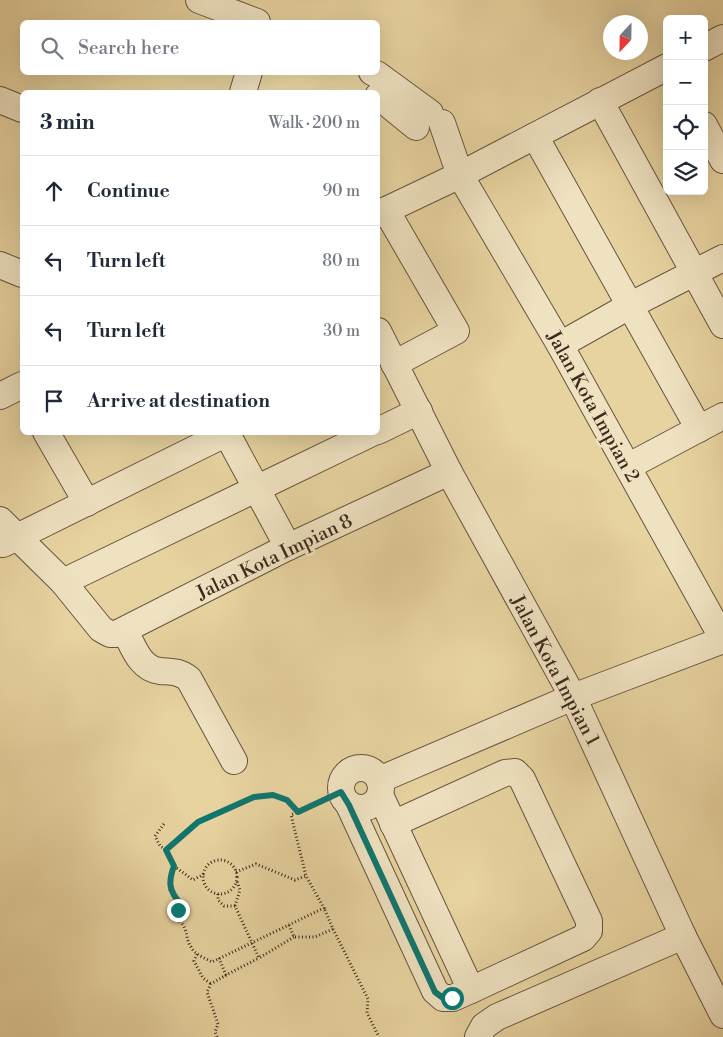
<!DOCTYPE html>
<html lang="en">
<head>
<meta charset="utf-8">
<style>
  :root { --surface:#fff; --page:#f2f2f3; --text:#1f2937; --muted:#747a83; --line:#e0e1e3 }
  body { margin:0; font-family:"Libre Bodoni",serif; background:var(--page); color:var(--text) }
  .controls { position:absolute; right:15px; top:15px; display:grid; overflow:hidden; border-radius:8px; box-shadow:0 5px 20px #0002 }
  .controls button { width:45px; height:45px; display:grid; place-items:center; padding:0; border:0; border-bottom:1px solid var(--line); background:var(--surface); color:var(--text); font:25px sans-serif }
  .compass { position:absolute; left:603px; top:15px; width:45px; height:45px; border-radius:50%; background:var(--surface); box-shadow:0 5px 20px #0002; rotate:202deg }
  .stop { position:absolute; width:15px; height:15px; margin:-11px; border:4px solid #0f766e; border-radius:50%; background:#fff }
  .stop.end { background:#0f766e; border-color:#fff; box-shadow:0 1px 5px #0008 }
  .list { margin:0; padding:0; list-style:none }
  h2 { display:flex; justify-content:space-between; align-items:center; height:65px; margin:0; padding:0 20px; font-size:21px }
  h2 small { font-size:16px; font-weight:400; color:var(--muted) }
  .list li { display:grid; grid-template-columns:32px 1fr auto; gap:15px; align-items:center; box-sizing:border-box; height:70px; padding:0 20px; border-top:1px solid var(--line) }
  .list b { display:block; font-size:19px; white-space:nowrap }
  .list em { font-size:16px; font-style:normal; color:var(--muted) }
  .icon { flex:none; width:28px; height:28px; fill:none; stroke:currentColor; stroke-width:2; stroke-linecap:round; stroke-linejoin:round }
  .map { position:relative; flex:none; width:723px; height:1037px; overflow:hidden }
  .search { position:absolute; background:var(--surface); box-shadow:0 5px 20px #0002; left:20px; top:20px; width:360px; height:55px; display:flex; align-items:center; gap:12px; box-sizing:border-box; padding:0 18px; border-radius:8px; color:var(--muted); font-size:19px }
  .panel { position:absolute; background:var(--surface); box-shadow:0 5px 20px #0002; left:20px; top:90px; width:360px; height:345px; border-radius:8px }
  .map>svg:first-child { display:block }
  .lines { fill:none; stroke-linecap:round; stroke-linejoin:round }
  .minor-casing { stroke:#67553f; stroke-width:28 }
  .path { stroke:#3c2b1f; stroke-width:3; stroke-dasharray:1 2.5; stroke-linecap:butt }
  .minor { stroke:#efe2c1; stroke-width:26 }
  .route { stroke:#0f766e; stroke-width:6 }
  .labels { text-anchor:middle; stroke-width:5; stroke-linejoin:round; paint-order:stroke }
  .street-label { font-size:19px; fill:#3c2b1f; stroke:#efe2c1 }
</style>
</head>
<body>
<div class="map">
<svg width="723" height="1037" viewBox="0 0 723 1037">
  <rect width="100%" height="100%" fill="#e7d3a0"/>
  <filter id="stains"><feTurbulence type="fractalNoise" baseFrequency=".004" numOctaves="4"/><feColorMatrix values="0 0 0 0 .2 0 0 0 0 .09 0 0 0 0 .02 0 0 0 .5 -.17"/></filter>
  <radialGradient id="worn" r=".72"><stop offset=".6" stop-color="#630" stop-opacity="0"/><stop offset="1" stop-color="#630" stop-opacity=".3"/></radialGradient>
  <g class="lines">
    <defs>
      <g id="minor">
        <polyline points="199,0 257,22"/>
        <polyline points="704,48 723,38"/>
        <polyline points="372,72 378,75 430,113"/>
        <polyline points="243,92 249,72"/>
        <polyline points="378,96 416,127"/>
        <polyline points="0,100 22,109"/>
        <polyline points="600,101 723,325"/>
        <polyline points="442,123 460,175 560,345 723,639"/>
        <polyline points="704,125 723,160"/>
        <polyline points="535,136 699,429"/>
        <polyline points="386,210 456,331 394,364"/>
        <polyline points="378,214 460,175 667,67"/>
        <polyline points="0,265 22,274"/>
        <polyline points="378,331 449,472 573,697 683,936 723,1015"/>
        <polyline points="560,345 631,305 723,258"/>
        <polyline points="0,396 22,385"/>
        <polyline points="378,431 419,411"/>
        <polyline points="46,432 87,503"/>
        <polyline points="226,432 288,547"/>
        <polyline points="629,466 723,416"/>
        <polyline points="0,520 63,582 101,629 110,634 116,634 288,547 449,472"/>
        <polyline points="3,544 229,432"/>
        <polyline points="63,582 374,432"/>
        <path d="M125,631C133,646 140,669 160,671C172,672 179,671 189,679L234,761"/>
        <circle cx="361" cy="788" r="20"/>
        <polyline points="379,780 573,697 723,640"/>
        <polyline points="380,795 471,990"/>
        <polyline points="349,805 435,991 443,998 453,998 471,990 583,938 589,931 589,921 522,779 515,772 505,773 393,824"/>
        <polyline points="478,1037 484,1026 497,1017 683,936"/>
      </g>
    </defs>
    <!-- minor casing -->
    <use href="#minor" class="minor-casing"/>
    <!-- path -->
    <g class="path">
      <polyline points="164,824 155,836 160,846 166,850 198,822 254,797 273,795 287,800 298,812 329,798"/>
      <path d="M166,850L174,866L170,876V890L180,903V921C189,931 185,939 191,947C195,955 205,958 212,962L324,908L306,876L291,815L298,812"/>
      <circle cx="220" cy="877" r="17"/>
      <polyline points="174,866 193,880 204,874"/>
      <polyline points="236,872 256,864 295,880 306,876"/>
      <polyline points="218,894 218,900 224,906 235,906 259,958 294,937"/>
      <polyline points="235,906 240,890 237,881"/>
      <polyline points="289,925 294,937 315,937 333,929 324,908"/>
      <polyline points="333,929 368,999 367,1013 379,1037"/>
      <polyline points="197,954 194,961 203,978 211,984"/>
      <polyline points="219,958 226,975 259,958"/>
      <polyline points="217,1037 215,1032 218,1024 207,992 211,984 226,975"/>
    </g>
    <!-- minor -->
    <use href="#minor" class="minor"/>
  </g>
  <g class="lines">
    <!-- route -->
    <path class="route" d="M178,910L180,903C169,891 168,882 174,866L166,850L198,822L254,797L273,795L287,800L298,812L341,792L349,805L435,992L443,998H452"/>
  </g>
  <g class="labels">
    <!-- street labels -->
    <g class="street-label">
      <text transform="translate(594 406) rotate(61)" y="7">Jalan Kota Impian 2</text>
      <text transform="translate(274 556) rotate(-26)" y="7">Jalan Kota Impian 8</text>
      <text transform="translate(556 670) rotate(62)" y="7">Jalan Kota Impian 1</text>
    </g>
  </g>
  <rect width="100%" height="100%" filter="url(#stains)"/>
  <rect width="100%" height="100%" fill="url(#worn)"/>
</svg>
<div class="controls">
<button>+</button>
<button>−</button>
<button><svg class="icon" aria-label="locate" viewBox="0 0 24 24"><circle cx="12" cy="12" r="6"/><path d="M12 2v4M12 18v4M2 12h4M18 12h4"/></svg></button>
<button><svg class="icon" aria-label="layers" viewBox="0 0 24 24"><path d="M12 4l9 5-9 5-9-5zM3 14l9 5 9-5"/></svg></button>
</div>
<svg class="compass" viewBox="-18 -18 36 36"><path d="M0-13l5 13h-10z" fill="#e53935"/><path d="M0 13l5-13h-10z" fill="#747a83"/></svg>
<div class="stop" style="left:452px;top:998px"></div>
<div class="stop end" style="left:178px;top:910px"></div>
<div class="search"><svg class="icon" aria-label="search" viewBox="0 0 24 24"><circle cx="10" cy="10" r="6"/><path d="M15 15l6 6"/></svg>Search here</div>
<section class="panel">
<h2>3 min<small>Walk · 200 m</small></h2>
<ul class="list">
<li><svg class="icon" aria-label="ahead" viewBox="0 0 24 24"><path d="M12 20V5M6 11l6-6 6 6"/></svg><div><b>Continue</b></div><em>90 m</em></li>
<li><svg class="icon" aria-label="left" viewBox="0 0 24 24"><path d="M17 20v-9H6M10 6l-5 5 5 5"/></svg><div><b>Turn left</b></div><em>80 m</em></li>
<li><svg class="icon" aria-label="left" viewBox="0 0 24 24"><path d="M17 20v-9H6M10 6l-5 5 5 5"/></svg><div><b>Turn left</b></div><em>30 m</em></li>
<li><svg class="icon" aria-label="arrive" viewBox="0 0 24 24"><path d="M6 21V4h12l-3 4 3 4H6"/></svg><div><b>Arrive at destination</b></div></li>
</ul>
</section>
</div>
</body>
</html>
